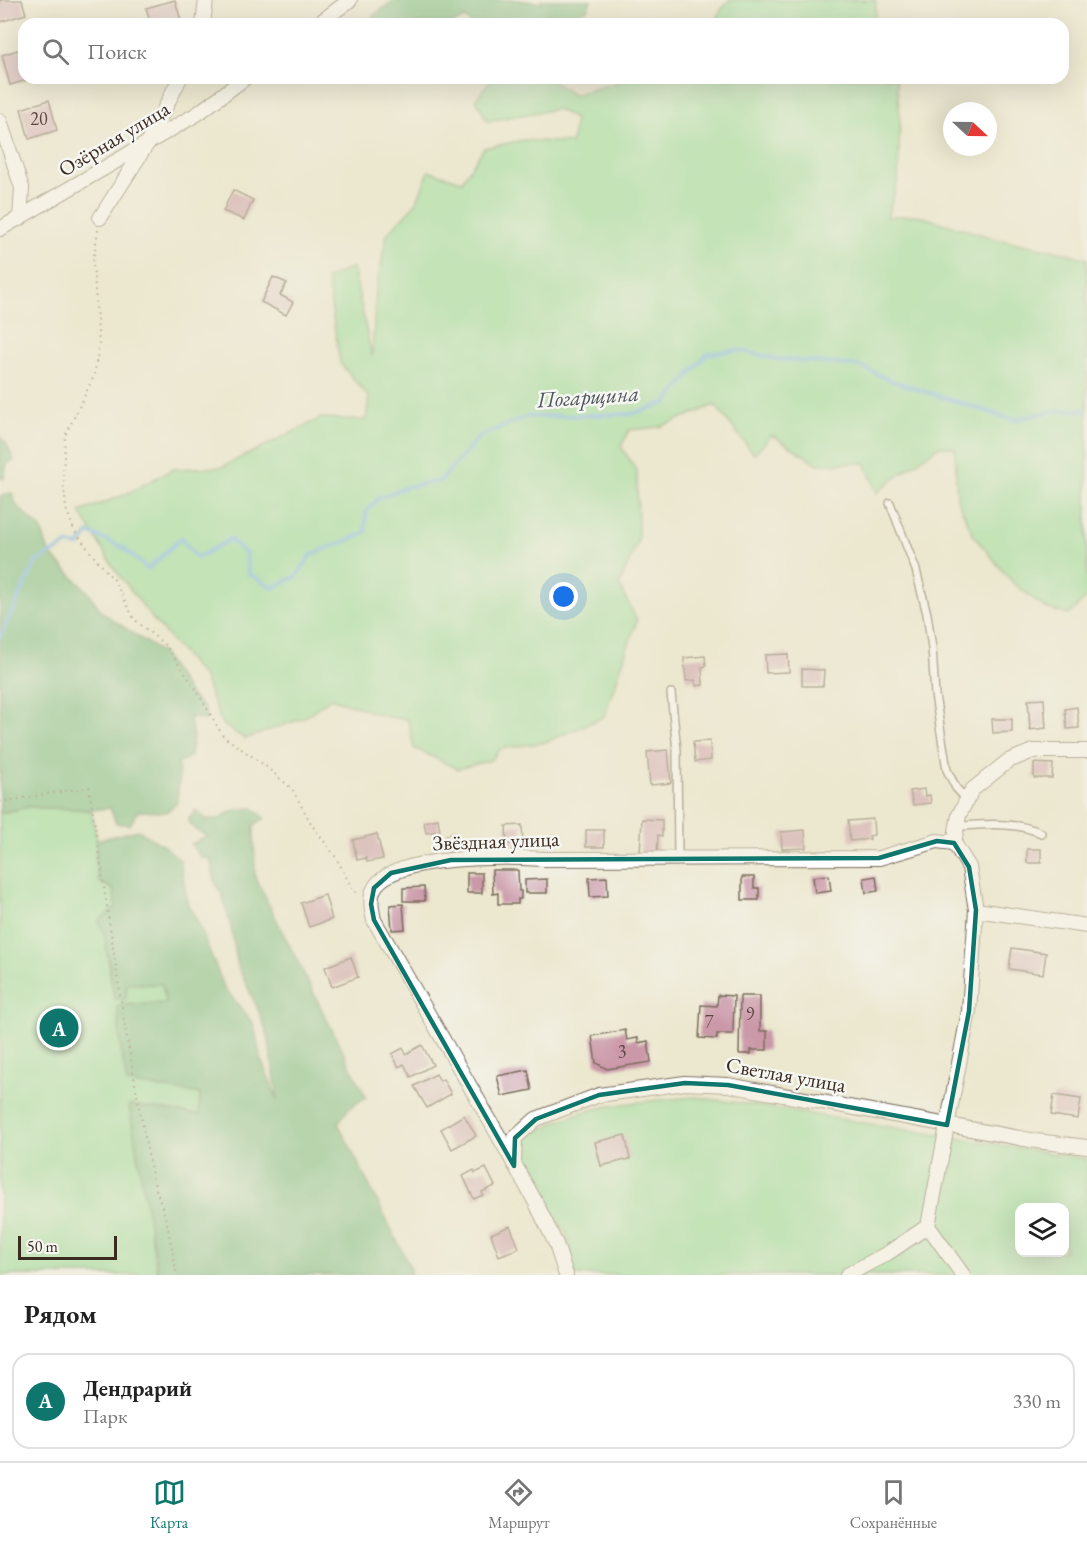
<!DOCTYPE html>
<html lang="ru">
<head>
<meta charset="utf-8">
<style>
  :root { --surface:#fff; --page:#f6f6f6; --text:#222; --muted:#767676; --line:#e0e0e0; --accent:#0f766e }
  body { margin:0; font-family:"EB Garamond",serif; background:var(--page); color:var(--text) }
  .controls { position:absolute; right:18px; bottom:18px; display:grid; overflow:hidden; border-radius:12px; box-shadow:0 6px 24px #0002 }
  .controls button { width:54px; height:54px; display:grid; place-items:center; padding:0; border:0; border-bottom:2px solid var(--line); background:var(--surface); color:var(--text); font:30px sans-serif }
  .compass { position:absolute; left:943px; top:102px; width:54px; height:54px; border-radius:50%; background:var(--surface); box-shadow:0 6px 24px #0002; rotate:112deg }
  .scale { position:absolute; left:18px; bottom:15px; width:99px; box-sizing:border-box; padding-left:6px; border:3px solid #3b2a1e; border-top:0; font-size:16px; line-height:21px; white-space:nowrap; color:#3b2a1e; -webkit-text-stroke:4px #f6f6f2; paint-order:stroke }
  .you { position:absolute; left:564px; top:597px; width:21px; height:21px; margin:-15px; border:4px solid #fff; border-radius:50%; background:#1a73e8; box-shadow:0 0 0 9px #1a73e833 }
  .badge { display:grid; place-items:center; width:39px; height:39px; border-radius:50%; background:var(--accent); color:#fff; font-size:20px; font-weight:700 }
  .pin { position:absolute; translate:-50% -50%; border:3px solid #fff; box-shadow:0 2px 6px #0006 }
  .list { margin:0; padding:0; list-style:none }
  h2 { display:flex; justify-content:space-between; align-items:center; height:78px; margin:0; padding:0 24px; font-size:26px }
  h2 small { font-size:20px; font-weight:400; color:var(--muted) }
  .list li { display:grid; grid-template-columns:39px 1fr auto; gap:18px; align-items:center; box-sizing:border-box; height:96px; margin:0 12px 12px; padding:0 12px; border:2px solid var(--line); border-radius:18px }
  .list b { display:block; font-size:22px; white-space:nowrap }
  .list p { margin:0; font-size:20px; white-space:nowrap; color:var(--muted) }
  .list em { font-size:20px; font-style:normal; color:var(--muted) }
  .icon { flex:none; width:33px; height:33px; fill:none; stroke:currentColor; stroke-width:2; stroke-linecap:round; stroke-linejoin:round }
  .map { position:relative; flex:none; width:1087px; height:1275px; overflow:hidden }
  .search { position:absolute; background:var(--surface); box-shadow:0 6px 24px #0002; left:18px; right:18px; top:18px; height:66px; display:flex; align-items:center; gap:15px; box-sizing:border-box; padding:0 21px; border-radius:18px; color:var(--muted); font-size:22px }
  .sheet { height:186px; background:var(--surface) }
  nav { display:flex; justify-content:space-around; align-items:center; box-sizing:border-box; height:84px; border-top:2px solid var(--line); background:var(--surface); font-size:16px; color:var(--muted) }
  nav a { display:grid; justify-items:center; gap:3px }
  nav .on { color:var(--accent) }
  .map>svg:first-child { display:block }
  .green { fill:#92dd9a; stroke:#66845c; stroke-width:1.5; fill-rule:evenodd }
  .forest { fill:#75bc82; stroke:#587350; stroke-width:1.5 }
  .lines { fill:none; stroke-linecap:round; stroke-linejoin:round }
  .stream { stroke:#74b5e8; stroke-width:4 }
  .building { fill:#cb98a9 }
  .service-casing { stroke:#796c5c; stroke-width:10 }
  .minor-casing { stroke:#796c5c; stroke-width:16 }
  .path { stroke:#796c5c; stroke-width:2; stroke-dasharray:1.5 4.5; stroke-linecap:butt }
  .service { stroke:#fff; stroke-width:7 }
  .minor { stroke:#fff; stroke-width:14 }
  .marked { fill:none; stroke:#0f766e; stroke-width:4.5; stroke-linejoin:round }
  .labels { text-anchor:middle; stroke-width:5; stroke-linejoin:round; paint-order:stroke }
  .number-label { font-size:18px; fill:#5f4641 }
  .street-label { font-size:21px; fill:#3b2a1e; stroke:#f6f6f2 }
  .water-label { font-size:22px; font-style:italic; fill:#4c545b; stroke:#f6f6f2 }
</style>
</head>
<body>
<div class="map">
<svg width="1087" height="1275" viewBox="0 0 1087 1275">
  <rect width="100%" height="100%" fill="#f6f6f2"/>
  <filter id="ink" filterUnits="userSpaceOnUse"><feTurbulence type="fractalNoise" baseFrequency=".0167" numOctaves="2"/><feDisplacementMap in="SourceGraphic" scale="12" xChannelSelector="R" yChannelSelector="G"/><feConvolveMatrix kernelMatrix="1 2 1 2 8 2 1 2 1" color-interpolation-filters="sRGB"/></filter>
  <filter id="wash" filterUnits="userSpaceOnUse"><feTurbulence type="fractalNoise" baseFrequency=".008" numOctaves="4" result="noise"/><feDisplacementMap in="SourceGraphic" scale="24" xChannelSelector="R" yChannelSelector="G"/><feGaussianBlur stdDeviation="1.35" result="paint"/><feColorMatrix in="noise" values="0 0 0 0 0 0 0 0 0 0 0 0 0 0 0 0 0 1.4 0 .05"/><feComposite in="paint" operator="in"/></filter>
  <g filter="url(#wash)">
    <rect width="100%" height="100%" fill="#ece7cf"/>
    <!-- green -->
    <g class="green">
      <polygon points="729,0 876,0 875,24 715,24 721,10"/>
      <path d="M492,78H547L573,95L633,78H896L900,116L898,181L887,217L916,215L997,239L1067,253L1087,259V597L1069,615L1045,608L1013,583L974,536L957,499L955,448L939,446C919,462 896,475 877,493L865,463L818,464L772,435L754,454L715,405L660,427L629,430L621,447L637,471L638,541L619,585L637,620L604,717L546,742L500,749L491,760L458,769L414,748L408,720L384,716L331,698L303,718L245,739L222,724L204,678L152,618L114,568L80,512L124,495L173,469L222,467L321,418L366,420L369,397L340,363L327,279L353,267L372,357L376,291L387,234L416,203L429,171L462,181L484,148L524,140L572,143L575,119L557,109L487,121L476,99Z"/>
      <polygon points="28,807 91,810 97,840 96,864 113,889 116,907 99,921 105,937 111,981 127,984 162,984 167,1004 200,1094 200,1115 129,1106 158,1275 0,1275 0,813"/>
      <path d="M696,1097L766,1107L1087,1159V1275H575L567,1235L547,1205L527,1166L524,1141C573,1103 637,1102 696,1097ZM1020,1208H1064V1252H1020Z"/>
    </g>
    <!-- forest -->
    <g class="forest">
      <polygon points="394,0 516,0 542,3 541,0 591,0 588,9 558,20 555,24 472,24 464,18 453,24 363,24"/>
      <polygon points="0,437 6,443 14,461 7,463 4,479 0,478"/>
      <polygon points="12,493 16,505 41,529 49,553 88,592 102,612 162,653 191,696 205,709 206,720 189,717 193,736 190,757 178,763 179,779 177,803 166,812 138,811 130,825 116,823 110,808 91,810 28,807 0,813 0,496"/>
      <polygon points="253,808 265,818 254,825 255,877 366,1097 349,1108 338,1123 410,1267 410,1275 158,1275 129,1105 199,1115 200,1094 127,1083 121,1052 117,1005 166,1003 162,984 127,984 126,999 114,999 105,937 99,921 116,907 113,889 99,882 96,864 97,840 138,830 164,846 180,860 188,905 198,922 224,987 254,1025 261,1060 278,1100 268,1036 258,1009 238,967 231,927 222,894 216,885 210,858 201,858 191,844 208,836 195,830 188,820 196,810 206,819 218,819 235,810"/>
    </g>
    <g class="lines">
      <!-- stream -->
      <polyline class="stream" points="0,637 36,562 68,544 79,546 89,533 122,547 148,569 181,538 197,558 230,539 246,554 248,573 273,588 297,576 311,555 365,533 366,511 379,498 406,487 440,481 480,436 526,417 632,414 666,403 707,354 738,350 777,359 860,366 892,381 1014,420 1052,411 1081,410 1087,412"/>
    </g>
    <g id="blocks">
      <!-- building -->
      <g class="building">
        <polygon points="0,0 22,0 26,14 0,22"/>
        <polygon points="175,0 182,24 151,24 146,8"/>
        <polygon points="24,48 24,78 31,79 10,85 2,55"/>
        <polygon points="49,100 57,130 29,139 21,109"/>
        <polygon points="233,190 253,200 244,220 223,211"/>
        <polygon points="273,277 287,283 280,295 293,302 286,315 261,302"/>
        <polygon points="788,654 789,672 766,673 765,655"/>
        <polygon points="705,656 706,666 702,667 703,685 696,686 695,680 686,681 684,658"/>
        <polygon points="802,669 824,670 823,686 802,686"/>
        <polygon points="1044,699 1046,728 1030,730 1028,700"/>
        <polygon points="1077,707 1079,728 1067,729 1065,709"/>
        <polygon points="992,719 1012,719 1012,732 993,733"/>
        <polygon points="710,741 711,760 695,762 693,742"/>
        <polygon points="668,750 671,783 650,785 647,752"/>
        <polygon points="1034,763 1053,764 1052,778 1034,778"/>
        <polygon points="924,789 925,796 930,795 931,803 913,805 910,791"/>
        <polygon points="438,819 440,831 426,833 424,822"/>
        <polygon points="642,819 662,820 662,836 658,835 657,854 640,854"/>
        <polygon points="873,819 874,835 869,836 870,839 850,841 848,821"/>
        <polygon points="522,825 523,843 507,844 506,826"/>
        <rect x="586" y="830" width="18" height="17"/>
        <polygon points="805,830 806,848 782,849 781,832"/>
        <polygon points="454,833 456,848 448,849 446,835"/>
        <polygon points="377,834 383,859 367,862 366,858 357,860 353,840"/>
        <rect x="1027" y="849" width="14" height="14"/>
        <polygon points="492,870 518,870 519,891 521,891 521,899 518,899 518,904 498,904 498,893 493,894"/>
        <rect x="467" y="873" width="15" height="20"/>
        <polygon points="829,875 831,891 815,893 813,877"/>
        <polygon points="876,876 878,891 866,893 864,878"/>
        <polygon points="607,877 608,896 590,897 589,878"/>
        <polygon points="742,877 754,877 754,888 759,888 759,900 742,900"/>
        <polygon points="547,879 547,893 525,893 525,880"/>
        <polygon points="424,887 425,901 403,901 403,888"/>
        <polygon points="325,895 332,919 309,927 301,903"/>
        <polygon points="403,904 405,929 392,930 390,905"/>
        <polygon points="1012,948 1046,953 1043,974 1009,969"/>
        <polygon points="351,957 358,977 332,987 325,967"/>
        <polygon points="718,995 734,996 733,1034 717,1034 717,1039 699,1038 701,1005 717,1006"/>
        <polygon points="740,996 760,996 760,1031 767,1031 767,1050 751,1050 751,1054 739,1054"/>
        <polygon points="625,1030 627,1040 638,1038 638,1043 648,1041 651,1062 607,1069 596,1063 592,1036"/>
        <polygon points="422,1045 433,1065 411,1077 404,1064 399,1067 392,1054 403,1048 406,1054"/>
        <polygon points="528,1070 532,1090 502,1096 497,1076"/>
        <polygon points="436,1074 440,1081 443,1079 451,1094 427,1108 414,1086"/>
        <polygon points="1054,1095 1081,1099 1078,1119 1051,1115"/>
        <polygon points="464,1115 476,1136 452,1149 441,1129"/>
        <polygon points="625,1135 630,1159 601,1166 595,1142"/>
        <polygon points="486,1168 495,1186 482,1192 483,1195 474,1199 463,1176 474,1170 475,1173"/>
        <polygon points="510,1226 519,1248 499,1256 491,1234"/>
      </g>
    </g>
  </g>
  <g filter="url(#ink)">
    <use href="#blocks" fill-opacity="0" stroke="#796c5c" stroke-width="1.5"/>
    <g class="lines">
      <defs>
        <g id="service">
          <polyline points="890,503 916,570 927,614 932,648 935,695 947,770 956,788 967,800"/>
          <polyline points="671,693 677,750 678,859"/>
          <path d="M957,826C984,825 1016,821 1041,833"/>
        </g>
        <g id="minor">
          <polyline points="203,24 206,0"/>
          <polyline points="318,24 350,0"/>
          <polyline points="0,121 22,188 20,219"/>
          <polyline points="100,218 147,144 180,78"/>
          <polyline points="0,229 197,114 245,78"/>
          <polyline points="976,910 1087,926"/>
          <polyline points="514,1164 515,1138 536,1119 599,1095 685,1083 728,1085 1036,1141 1087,1147"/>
          <polyline points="928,1226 963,1275"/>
          <path d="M566,1275L556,1244L536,1203L497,1133L374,920C372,911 369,898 374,889C391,853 511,857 545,859L879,858L937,841L954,843"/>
          <polyline points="847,1275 888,1253 928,1226 969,1011 976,910 969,867 954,843 959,815 972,790 1008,761 1033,751 1087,751"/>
        </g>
      </defs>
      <!-- service casing -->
      <use href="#service" class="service-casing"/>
      <!-- minor casing -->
      <use href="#minor" class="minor-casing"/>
      <!-- path -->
      <g class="path">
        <polyline points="98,230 93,262 99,346 94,376 65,436 63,476 66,509 74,530 91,553 114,580 134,619 166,646 194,686 223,736 263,764 292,789 312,825 337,859 354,892 358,892"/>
        <polyline points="0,802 89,787 125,1027 139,1106 153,1180 167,1223 177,1275"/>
      </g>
      <!-- service -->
      <use href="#service" class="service"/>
      <!-- minor -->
      <use href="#minor" class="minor"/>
    </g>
  </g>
  <!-- marked area -->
  <path d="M0 0H1087V1275H0ZM937,841L954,843L969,867L976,910L969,1011L947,1125L728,1085L685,1083L599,1095L536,1119L515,1138L514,1166L374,920L371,904L374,888L391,873L451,860L879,858Z" fill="#ece7cf" fill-opacity=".55" fill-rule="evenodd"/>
  <path class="marked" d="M937,841L954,843L969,867L976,910L969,1011L947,1125L728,1085L685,1083L599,1095L536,1119L515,1138L514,1166L374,920L371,904L374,888L391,873L451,860L879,858Z"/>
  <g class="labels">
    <!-- number labels -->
    <g class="number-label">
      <text x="39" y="125">20</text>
      <text x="750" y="1020">9</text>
      <text x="709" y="1028">7</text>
      <text x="622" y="1058">3</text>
    </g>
    <!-- street labels -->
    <g class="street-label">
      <text transform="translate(114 139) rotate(-31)" y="7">Озёрная улица</text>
      <text transform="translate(496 841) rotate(-2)" y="7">Звёздная улица</text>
      <text transform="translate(786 1075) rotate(10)" y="7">Светлая улица</text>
    </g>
    <!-- water labels -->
    <g class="water-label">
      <text transform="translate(588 396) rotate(-4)" y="8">Погарщина</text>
    </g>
  </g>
</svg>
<div class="controls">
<button><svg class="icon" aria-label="layers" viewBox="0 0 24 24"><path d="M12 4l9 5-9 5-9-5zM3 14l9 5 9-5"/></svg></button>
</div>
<svg class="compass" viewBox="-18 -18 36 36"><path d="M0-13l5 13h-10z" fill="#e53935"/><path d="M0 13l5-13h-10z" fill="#767676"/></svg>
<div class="scale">50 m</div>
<div class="you"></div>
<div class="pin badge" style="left:59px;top:1028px">A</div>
<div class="search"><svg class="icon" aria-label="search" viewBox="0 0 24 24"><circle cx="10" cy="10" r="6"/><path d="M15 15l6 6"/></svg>Поиск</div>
</div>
<section class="sheet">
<h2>Рядом<small></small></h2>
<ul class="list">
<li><span class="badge">A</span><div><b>Дендрарий</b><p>Парк</p></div><em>330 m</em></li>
</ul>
</section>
<nav>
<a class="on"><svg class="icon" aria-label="map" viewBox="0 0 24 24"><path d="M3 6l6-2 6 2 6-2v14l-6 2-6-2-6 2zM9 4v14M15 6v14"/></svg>Карта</a>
<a><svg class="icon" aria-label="directions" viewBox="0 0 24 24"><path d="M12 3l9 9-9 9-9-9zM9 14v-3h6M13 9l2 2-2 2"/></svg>Маршрут</a>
<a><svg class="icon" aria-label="saved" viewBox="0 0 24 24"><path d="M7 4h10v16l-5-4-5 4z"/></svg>Сохранённые</a>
</nav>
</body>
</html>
